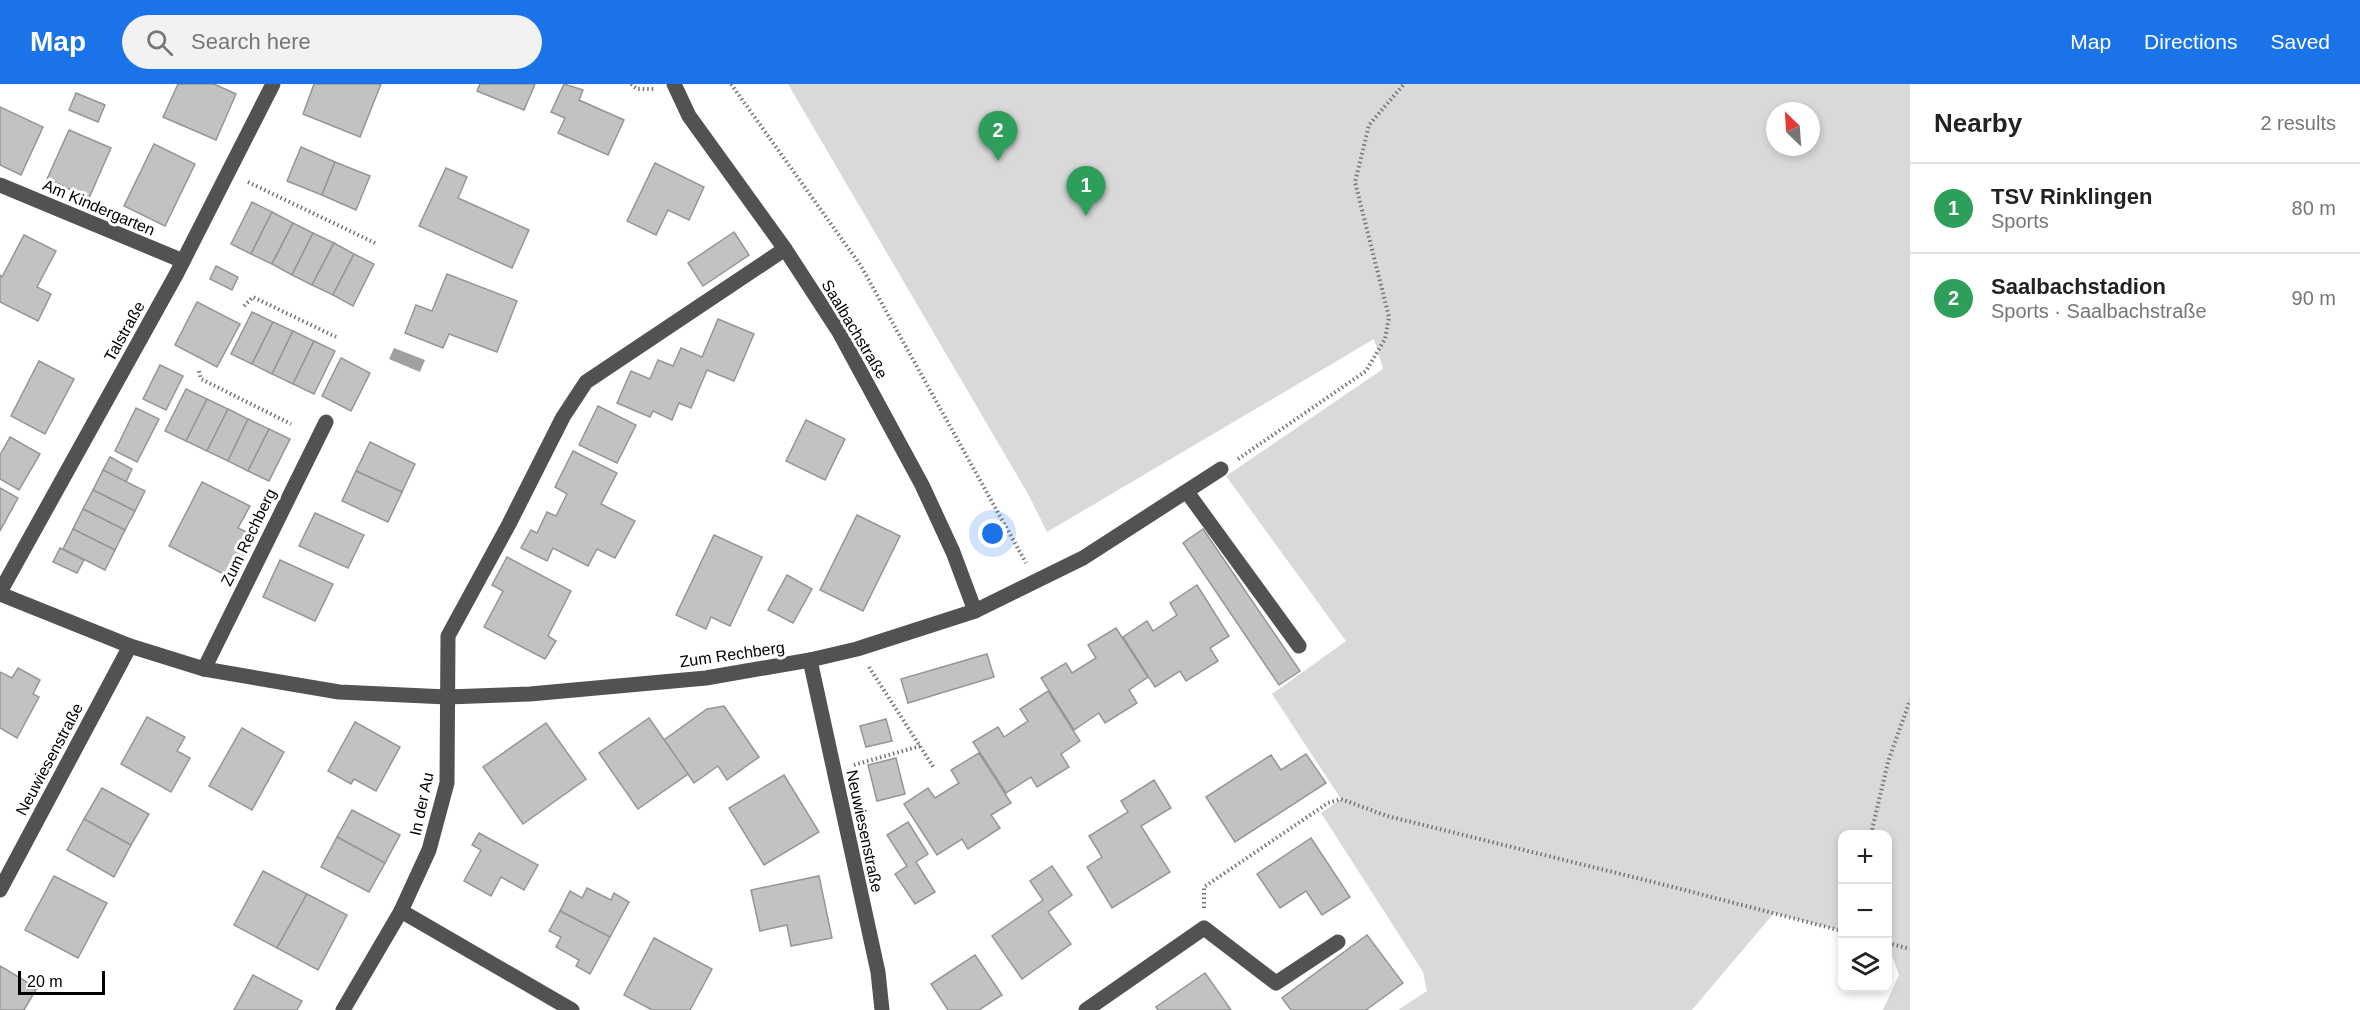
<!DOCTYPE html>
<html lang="en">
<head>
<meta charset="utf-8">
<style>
  :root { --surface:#fff; --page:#f2f2f2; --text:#222; --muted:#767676; --line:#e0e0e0; --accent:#1a73e8 }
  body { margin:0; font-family:Helvetica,sans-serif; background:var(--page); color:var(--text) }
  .controls { position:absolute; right:18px; bottom:18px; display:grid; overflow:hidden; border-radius:12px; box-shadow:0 3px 9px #0003 }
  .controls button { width:54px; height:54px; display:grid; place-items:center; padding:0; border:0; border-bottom:2px solid var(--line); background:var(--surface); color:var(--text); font:30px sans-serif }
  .compass { position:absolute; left:1766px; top:18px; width:54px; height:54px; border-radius:50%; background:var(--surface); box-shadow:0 3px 9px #0003; rotate:335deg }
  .scale { position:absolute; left:18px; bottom:15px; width:87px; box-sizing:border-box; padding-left:6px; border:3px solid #000; border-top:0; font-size:16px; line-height:21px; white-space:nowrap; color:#000; -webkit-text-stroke:4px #fff; paint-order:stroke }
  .you { position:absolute; left:993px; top:450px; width:21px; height:21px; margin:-15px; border:4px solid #fff; border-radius:50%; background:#1a73e8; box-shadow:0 0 0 9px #1a73e833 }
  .badge { display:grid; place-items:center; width:39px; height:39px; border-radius:50%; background:var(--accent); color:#fff; font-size:20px; font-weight:700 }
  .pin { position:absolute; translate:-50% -50px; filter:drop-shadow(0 2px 3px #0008) }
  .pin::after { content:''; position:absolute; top:32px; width:21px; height:18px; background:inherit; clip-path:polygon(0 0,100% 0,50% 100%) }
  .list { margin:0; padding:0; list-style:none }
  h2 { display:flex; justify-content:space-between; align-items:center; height:78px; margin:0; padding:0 24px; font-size:26px }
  h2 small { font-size:20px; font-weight:400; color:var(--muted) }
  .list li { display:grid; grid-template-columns:39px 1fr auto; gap:18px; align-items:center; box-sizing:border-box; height:90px; padding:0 24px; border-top:2px solid var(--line) }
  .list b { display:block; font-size:22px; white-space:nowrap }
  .list p { margin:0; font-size:20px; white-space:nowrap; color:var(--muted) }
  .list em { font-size:20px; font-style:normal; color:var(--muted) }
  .icon { flex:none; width:33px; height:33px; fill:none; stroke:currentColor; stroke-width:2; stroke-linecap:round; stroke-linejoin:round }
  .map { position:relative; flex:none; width:1910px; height:926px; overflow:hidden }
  header { display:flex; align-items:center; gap:36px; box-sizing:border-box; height:84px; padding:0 30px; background:var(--accent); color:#fff }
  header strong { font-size:28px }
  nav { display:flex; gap:33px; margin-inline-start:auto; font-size:21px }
  .search { width:420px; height:54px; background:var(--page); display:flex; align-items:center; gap:15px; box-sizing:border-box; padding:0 21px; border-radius:33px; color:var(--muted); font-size:22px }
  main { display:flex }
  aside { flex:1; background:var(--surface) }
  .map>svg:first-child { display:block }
  .green { fill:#d9d9d9; fill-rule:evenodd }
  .water { fill:#a0a0a0 }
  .building { fill:#c2c2c2; stroke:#969696; stroke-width:1.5 }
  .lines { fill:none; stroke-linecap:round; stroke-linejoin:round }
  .path { stroke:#747474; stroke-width:4; stroke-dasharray:1.5 3; stroke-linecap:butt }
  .minor { stroke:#525252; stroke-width:15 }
  .labels { text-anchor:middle; stroke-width:6; stroke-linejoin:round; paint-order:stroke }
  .street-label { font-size:16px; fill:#000; stroke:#fff }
</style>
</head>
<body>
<header>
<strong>Map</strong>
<div class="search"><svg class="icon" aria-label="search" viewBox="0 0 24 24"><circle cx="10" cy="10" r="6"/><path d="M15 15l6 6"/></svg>Search here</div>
<nav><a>Map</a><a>Directions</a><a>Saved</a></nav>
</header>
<main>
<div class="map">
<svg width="1910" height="926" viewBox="0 0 1910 926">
  <rect width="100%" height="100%" fill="#fff"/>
  <!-- green -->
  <path class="green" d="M788,0H1910V926H1883L1899,891L1888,861V750H1842V847L1774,829L1692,926H1398L1427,907L1423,888L1321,729L1341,715L1272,610L1346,557L1226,392L1383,285L1374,255L1047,448L1028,410ZM1775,27H1811V63H1775Z"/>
  <!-- water -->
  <polygon class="water" points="394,264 425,276 420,288 389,275"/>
  <!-- building -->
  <g class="building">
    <polygon points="178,0 214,0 236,10 216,56 163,33"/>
    <polygon points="314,0 381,0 360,53 303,30"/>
    <polygon points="480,0 535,0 524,26 477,7"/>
    <polygon points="564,0 583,6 579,16 624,36 608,71 558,49 565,34 551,28"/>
    <polygon points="76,9 105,21 98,38 69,26"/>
    <polygon points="0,23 43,43 21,91 0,81"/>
    <polygon points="69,46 111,64 89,114 47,95"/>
    <polygon points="154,60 195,80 165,142 124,122"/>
    <polygon points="301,63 335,78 322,111 287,97"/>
    <polygon points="335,78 370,92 356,126 322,111"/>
    <polygon points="655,79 704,103 689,136 668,126 656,151 627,137"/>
    <polygon points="446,84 467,93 458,114 529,146 512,184 419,142"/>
    <polygon points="252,118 272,128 251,170 231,160"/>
    <polygon points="272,128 293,139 272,180 251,170"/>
    <polygon points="293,139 313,149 292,191 272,180"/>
    <polygon points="734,148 749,171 703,202 688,179"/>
    <polygon points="313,149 334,159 312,201 292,191"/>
    <polygon points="24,151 56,167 37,203 51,210 38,237 0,218 0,191 2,193"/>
    <polygon points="334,159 354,170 333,211 312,201"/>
    <polygon points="354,170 374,180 353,222 333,211"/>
    <polygon points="216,182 238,193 232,206 210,195"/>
    <polygon points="447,190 517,217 497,268 449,250 443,264 405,249 416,221 432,227"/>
    <polygon points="197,218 240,240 217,283 175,261"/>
    <polygon points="252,228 273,238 252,280 231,270"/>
    <polygon points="718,235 754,250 734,297 707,286 691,324 679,319 672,336 653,327 650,333 617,319 631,287 650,295 658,276 673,282 681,264 702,273"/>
    <polygon points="273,238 293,247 272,290 252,280"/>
    <polygon points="293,247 314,257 293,300 272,290"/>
    <polygon points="314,257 335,267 314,310 293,300"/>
    <polygon points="341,274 370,289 351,327 322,312"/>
    <polygon points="39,277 74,295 45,350 11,332"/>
    <polygon points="160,281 183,292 166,326 143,315"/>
    <polygon points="186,305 207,315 186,357 165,347"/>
    <polygon points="207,315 228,325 207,367 186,357"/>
    <polygon points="598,322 636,341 617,379 579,361"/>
    <polygon points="136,324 159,335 137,378 115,367"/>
    <polygon points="228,325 248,335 228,377 207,367"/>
    <polygon points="248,335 269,345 248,387 228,377"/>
    <polygon points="806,336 845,355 825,396 786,377"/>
    <polygon points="269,345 290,355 269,397 248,387"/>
    <polygon points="10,353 40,370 19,406 0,395 0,371"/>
    <polygon points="370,358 415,380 402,408 356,387"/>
    <polygon points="573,367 617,389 601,420 635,437 615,474 597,465 588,482 553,464 547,477 521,464 531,446 537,449 547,428 556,432 567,410 555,403"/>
    <polygon points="110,373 132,385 126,398 103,386"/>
    <polygon points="103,386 145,407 135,427 93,406"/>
    <polygon points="356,387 402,408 388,438 342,417"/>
    <polygon points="202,398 250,422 238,444 253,451 231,494 169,462"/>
    <polygon points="0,404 18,414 0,447"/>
    <polygon points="93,406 135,427 125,446 83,425"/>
    <polygon points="83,425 125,446 115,466 73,445"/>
    <polygon points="315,429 364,451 348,484 299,462"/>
    <polygon points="857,431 900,452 863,527 820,506"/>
    <polygon points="73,445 115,466 105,486 63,465"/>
    <polygon points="1203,445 1300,587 1279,601 1183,459"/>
    <polygon points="714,451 762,473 730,542 711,533 706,545 676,531"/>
    <polygon points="60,464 84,476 77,489 53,478"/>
    <polygon points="507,473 571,507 548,552 556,557 545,575 484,543 503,507 492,501"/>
    <polygon points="280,476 333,500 315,537 263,513"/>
    <polygon points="787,491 812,505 793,539 768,526"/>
    <polygon points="1197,501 1229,552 1210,564 1218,577 1186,597 1180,587 1155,603 1123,553 1147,537 1153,547 1177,531 1170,519"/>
    <polygon points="1116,544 1148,593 1129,606 1137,619 1105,639 1099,629 1074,646 1041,594 1066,579 1072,589 1096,574 1088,561"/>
    <polygon points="987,570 994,593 908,619 901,595"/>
    <polygon points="18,584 40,596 33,610 39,613 17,654 0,644 0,588 12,594"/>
    <polygon points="1048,607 1080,657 1061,670 1069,683 1037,703 1031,693 1006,709 973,658 998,643 1004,653 1028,637 1020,625"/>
    <polygon points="724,622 759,673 727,696 718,682 694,699 664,656 707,625"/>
    <polygon points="147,633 185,653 177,667 190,674 171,708 121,680"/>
    <polygon points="649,634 688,690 638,725 599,669"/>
    <polygon points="886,635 892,657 866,663 860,642"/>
    <polygon points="355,638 400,663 376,707 354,695 351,700 328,687"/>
    <polygon points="546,639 586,695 523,740 483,683"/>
    <polygon points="242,644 284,668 252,726 209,702"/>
    <polygon points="979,669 1011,719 991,731 1000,744 968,765 962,755 937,771 904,720 928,704 935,714 959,699 951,686"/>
    <polygon points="1306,670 1326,699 1235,758 1206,713 1271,671 1281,686"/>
    <polygon points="896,674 905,710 877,717 868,681"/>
    <polygon points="784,691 819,748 764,781 729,724"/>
    <polygon points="1154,696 1171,724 1141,742 1170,788 1112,824 1087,783 1102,773 1089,752 1128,728 1121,717"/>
    <polygon points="102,704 149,730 131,761 84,735"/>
    <polygon points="352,726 400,751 385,779 337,753"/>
    <polygon points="84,735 131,761 114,793 67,766"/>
    <polygon points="908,738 928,770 916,778 935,808 915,820 895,790 907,782 887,751"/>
    <polygon points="479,749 538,781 524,806 501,793 491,812 464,797 481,766 472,761"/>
    <polygon points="337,753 385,779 369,808 321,783"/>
    <polygon points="1311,754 1350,813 1322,831 1306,807 1280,824 1257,790"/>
    <polygon points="1052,782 1072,811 1048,828 1071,860 1022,895 992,852 1043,816 1030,797"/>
    <polygon points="263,787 307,810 277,864 234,841"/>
    <polygon points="54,792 107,819 78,874 25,846"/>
    <polygon points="819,792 832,854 791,862 787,841 760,847 751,806"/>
    <polygon points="587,804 611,816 614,809 629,818 610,853 560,827 570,807 582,814"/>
    <polygon points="307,810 347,831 318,886 277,864"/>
    <polygon points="560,827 610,853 590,890 576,882 579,876 556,863 561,853 549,847"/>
    <polygon points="1367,851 1403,899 1366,926 1291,926 1282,914"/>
    <polygon points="654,854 712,885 690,926 652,926 624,911"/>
    <polygon points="975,871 1002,911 979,926 948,926 931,900"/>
    <polygon points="0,882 37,904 24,926 0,926"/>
    <polygon points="1205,889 1231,926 1158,926 1156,923"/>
    <polygon points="253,891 302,917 297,926 234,926"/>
  </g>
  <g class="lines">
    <!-- path -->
    <g class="path">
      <polyline points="631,0 637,5 655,5"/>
      <polyline points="731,0 861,182 1026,479"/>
      <polyline points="248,98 375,159"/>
      <polyline points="244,222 253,213 336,253"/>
      <polyline points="199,287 201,295 291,340"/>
      <polyline points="1238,375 1366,287 1385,255 1389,233 1355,98 1369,41 1404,0"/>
      <polyline points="869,583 934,684"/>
      <polyline points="854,681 920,662"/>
      <polyline points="1871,750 1888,678 1910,616"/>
      <polyline points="1204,824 1204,803 1328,719 1341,715 1387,732 1669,802 1842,847"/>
      <polyline points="1888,859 1910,865"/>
    </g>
    <!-- minor -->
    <g class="minor">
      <polyline points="674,0 689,32 785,165 839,248 922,401 953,468 975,527"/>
      <polyline points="0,101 183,177"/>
      <polyline points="1187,408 1299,562"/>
      <polyline points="0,508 177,189 273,0"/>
      <polyline points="0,510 130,562 204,585 339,608 447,613 530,610 706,594 810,576 857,565 975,527 1083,474 1221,385"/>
      <polyline points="810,576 878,888 882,926"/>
      <polyline points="204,585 326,338"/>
      <polyline points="0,806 130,562"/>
      <polyline points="401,827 572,926"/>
      <polyline points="343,926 401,827 429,766 447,699 448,552 509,440 563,333 586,298 785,165"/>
      <polyline points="1086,926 1204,844 1276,899 1338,858"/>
    </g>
  </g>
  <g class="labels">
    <!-- street labels -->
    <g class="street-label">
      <text transform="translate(99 123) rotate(23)" y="6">Am Kindergarten</text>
      <text transform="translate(855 245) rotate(59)" y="6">Saalbachstraße</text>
      <text transform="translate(124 247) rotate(-61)" y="6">Talstraße</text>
      <text transform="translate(248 453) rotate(-64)" y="6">Zum Rechberg</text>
      <text transform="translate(732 570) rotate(-8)" y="6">Zum Rechberg</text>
      <text transform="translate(49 675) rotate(-62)" y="6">Neuwiesenstraße</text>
      <text transform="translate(421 720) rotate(-78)" y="6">In der Au</text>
      <text transform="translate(865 747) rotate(78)" y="6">Neuwiesenstraße</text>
    </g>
  </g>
</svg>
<div class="controls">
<button>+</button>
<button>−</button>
<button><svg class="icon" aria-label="layers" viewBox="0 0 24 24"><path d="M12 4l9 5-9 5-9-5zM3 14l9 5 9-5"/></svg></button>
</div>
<svg class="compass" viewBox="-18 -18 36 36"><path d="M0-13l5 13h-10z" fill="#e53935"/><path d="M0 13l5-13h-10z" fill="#767676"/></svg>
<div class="scale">20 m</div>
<div class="you"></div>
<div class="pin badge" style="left:1086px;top:132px;background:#2e9e5b">1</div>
<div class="pin badge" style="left:998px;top:77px;background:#2e9e5b">2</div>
</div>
<aside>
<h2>Nearby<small>2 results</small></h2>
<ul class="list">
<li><span class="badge" style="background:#2e9e5b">1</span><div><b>TSV Rinklingen</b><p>Sports</p></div><em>80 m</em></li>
<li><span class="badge" style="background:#2e9e5b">2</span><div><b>Saalbachstadion</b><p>Sports · Saalbachstraße</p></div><em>90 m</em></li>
</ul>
</aside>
</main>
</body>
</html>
